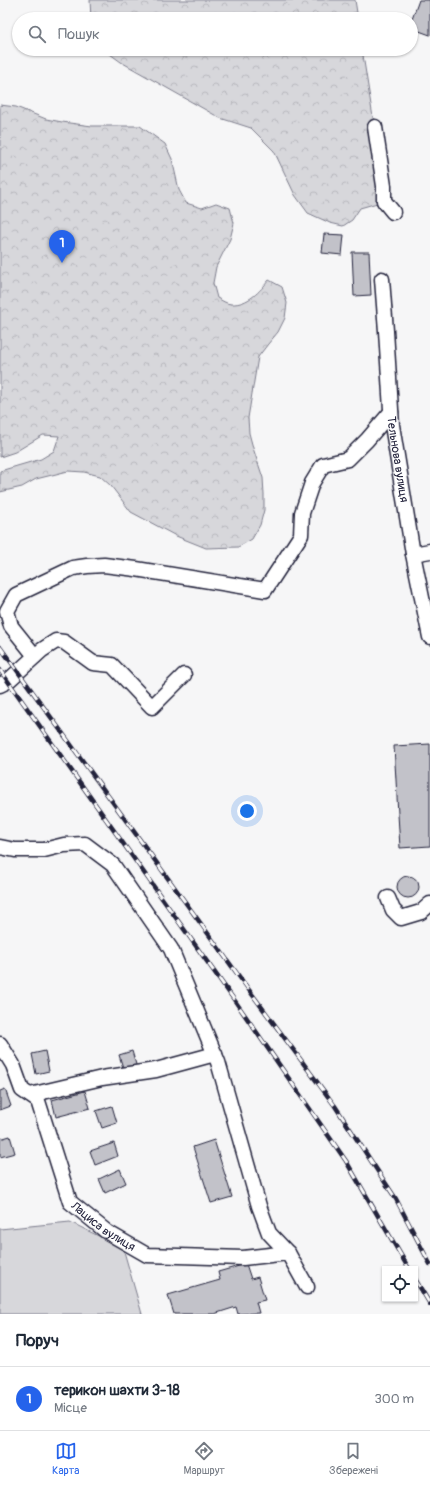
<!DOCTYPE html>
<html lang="uk">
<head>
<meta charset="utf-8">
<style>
  :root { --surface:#fff; --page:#f6f6f7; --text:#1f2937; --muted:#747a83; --line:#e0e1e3; --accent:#2563eb }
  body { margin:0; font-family:Pangolin,sans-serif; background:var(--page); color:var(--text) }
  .controls { position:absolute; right:12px; bottom:12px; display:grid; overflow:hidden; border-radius:0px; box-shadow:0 1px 3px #0004 }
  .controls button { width:36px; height:36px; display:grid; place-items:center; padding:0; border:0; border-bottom:1px solid var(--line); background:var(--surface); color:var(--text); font:20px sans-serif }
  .you { position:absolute; left:247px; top:811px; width:14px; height:14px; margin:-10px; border:3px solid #fff; border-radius:50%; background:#1a73e8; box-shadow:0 0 0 6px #1a73e833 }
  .badge { display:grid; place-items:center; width:26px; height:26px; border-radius:50%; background:var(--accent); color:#fff; font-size:13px; font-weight:700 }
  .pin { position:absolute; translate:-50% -33px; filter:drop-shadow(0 1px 2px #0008) }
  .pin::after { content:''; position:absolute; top:21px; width:14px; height:12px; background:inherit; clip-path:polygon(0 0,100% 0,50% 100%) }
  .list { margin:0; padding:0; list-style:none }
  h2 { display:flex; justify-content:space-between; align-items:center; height:52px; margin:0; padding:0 16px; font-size:17px }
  h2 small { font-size:13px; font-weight:400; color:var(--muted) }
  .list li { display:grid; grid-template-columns:26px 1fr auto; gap:12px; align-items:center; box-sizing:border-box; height:64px; padding:0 16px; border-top:1px solid var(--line) }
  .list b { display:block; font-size:15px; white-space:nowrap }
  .list p { margin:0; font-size:13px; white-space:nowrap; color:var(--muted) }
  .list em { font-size:13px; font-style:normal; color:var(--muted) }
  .icon { flex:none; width:22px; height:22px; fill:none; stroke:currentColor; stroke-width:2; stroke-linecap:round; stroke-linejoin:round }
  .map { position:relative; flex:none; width:430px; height:1314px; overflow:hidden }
  .search { position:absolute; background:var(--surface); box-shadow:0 1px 3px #0004; left:12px; right:12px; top:12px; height:44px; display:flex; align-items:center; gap:10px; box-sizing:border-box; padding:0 14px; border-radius:22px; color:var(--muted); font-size:15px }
  .sheet { height:116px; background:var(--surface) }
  nav { display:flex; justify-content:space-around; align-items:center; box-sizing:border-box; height:56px; border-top:1px solid var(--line); background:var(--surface); font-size:11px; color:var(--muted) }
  nav a { display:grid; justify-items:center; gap:2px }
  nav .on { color:var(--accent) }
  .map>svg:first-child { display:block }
  .forest { fill:url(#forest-crowns); stroke:#7c7c8b }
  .pitch { fill:#d7d7db; stroke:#7c7c8b }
  .building { fill:#c2c2c9; stroke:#22223b }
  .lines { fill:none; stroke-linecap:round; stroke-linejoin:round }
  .minor-casing { stroke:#22223b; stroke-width:17 }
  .minor { stroke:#fff; stroke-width:14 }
  .rail-casing { stroke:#22223b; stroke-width:4.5 }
  .rail { stroke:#fff; stroke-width:3; stroke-dasharray:9; stroke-linecap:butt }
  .labels { text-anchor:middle; stroke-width:3; stroke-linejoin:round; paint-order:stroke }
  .street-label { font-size:12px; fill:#22223b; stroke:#fff }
</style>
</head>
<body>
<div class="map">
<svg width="430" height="1314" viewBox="0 0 430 1314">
  <defs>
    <pattern id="forest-crowns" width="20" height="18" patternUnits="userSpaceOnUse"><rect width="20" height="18" fill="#d7d7db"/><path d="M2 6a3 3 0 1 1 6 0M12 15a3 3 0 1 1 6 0" fill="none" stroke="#b8b8bd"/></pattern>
  </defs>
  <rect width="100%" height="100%" fill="#f6f6f7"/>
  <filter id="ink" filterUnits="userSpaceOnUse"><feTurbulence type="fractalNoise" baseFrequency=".025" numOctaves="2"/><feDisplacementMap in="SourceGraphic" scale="8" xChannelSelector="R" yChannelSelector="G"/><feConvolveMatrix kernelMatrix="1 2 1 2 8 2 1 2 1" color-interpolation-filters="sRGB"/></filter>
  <g filter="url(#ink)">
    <!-- forest -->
    <g class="forest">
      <polygon points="90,0 355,0 358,19 91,19"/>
      <polygon points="103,49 362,49 384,186 384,201 360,208 352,220 343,226 330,223 308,213 295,195 274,151 251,128 220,118 121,62"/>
      <path d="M0,105L16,107L46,119L62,122L92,126H140L165,144L172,159L179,190L186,203L202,208L216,203L230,208L234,223L230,239L216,267L213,283L217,298C221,300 227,304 231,304C248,305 260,291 269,280L282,287L287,303L285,318L278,332L268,344L258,357L248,418L249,433L253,448L263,478L264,494V510L260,525L252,539L238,547L206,548L176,536L131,512L111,486L100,476L84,472L68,471L36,479L22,487L0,492V471L41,459L54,451L59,436L43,435L15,452L0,457Z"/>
    </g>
    <!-- pitch -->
    <polygon class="pitch" points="70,1222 123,1248 142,1314 0,1314 0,1229"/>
    <!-- building -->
    <g class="building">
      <polygon points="419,0 430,0 430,35 411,28 411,22"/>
      <polygon points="324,234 344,235 342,255 322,253"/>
      <polygon points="352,252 369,252 371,295 354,296"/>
      <polygon points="430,744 430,846 400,848 394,746"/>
      <circle cx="408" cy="887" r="11"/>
      <polygon points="45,1051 49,1071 36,1074 32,1054"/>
      <polygon points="132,1051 137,1068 124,1071 119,1055"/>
      <polygon points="5,1089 11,1106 0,1110 0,1091"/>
      <polygon points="85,1091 90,1108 56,1117 52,1100"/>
      <polygon points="112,1106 117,1123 102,1128 96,1111"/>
      <polygon points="10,1136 15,1153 0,1157 0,1139"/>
      <polygon points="214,1140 232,1197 211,1203 193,1147"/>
      <polygon points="114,1143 118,1156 95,1165 90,1151"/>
      <polygon points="120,1169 126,1183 105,1193 99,1179"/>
      <polygon points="246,1264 251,1279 258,1277 265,1300 256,1302 259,1313 238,1314 236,1307 214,1314 174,1314 168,1295 220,1280 218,1272"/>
    </g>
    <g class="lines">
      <defs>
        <g id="minor">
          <polyline points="375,127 384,186 384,201 393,212"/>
          <path id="s1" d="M382,279L386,331L392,425L413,554L430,637"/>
          <polyline points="413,554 430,551"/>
          <polyline points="35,656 11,626 7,611 16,595 73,568 87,566 104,565 136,569 265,590 301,535 302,513 312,483 323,465 348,459 367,440 391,412"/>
          <polyline points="0,685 8,681 42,650 56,641 64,642 93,663 112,665 152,707 184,675"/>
          <polyline points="0,847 15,850 44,850 64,845 85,844 113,865 171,949 218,1062 259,1206 269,1233 288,1253 307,1287"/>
          <polyline points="388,898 393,910 401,918 421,912 430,904"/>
          <path id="s2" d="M0,1044L13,1065L22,1090L38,1101L70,1202L107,1232L147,1255L243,1258L288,1253"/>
          <polyline points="30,1095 102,1078 156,1070 215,1054"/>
        </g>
      </defs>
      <!-- minor casing -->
      <use href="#minor" class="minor-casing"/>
      <!-- minor -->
      <use href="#minor" class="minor"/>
      <defs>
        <g id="rail">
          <polyline points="0,647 249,990 335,1106 396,1199 430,1264"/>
          <polyline points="0,670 235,1001 346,1161 409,1269"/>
          <polyline points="415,1279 430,1304"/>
        </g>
      </defs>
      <!-- rail casing -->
      <use href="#rail" class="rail-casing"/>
      <!-- rail -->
      <use href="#rail" class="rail"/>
    </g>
  </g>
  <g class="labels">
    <!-- street labels -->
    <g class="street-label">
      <text dy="4" stroke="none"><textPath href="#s1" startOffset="181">Тельнова вулиця</textPath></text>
      <text dy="4" stroke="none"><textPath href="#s2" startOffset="218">Лациса вулиця</textPath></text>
    </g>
  </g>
</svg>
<div class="controls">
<button><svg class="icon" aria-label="locate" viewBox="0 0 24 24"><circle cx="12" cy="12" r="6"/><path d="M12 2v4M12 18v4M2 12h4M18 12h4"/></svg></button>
</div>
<div class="you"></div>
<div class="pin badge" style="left:62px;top:263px">1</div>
<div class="search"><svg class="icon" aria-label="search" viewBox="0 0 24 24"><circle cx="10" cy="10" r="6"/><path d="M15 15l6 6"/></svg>Пошук</div>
</div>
<section class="sheet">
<h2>Поруч<small></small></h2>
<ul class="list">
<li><span class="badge">1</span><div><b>терикон шахти 3-18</b><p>Місце</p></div><em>300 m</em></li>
</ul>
</section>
<nav>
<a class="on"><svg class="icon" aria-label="map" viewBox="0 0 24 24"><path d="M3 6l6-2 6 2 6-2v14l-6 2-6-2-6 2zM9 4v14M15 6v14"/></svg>Карта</a>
<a><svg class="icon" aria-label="directions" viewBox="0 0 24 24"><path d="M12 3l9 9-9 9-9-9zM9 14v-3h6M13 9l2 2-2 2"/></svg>Маршрут</a>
<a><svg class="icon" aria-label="saved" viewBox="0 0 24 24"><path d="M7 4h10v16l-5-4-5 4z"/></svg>Збережені</a>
</nav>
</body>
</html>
